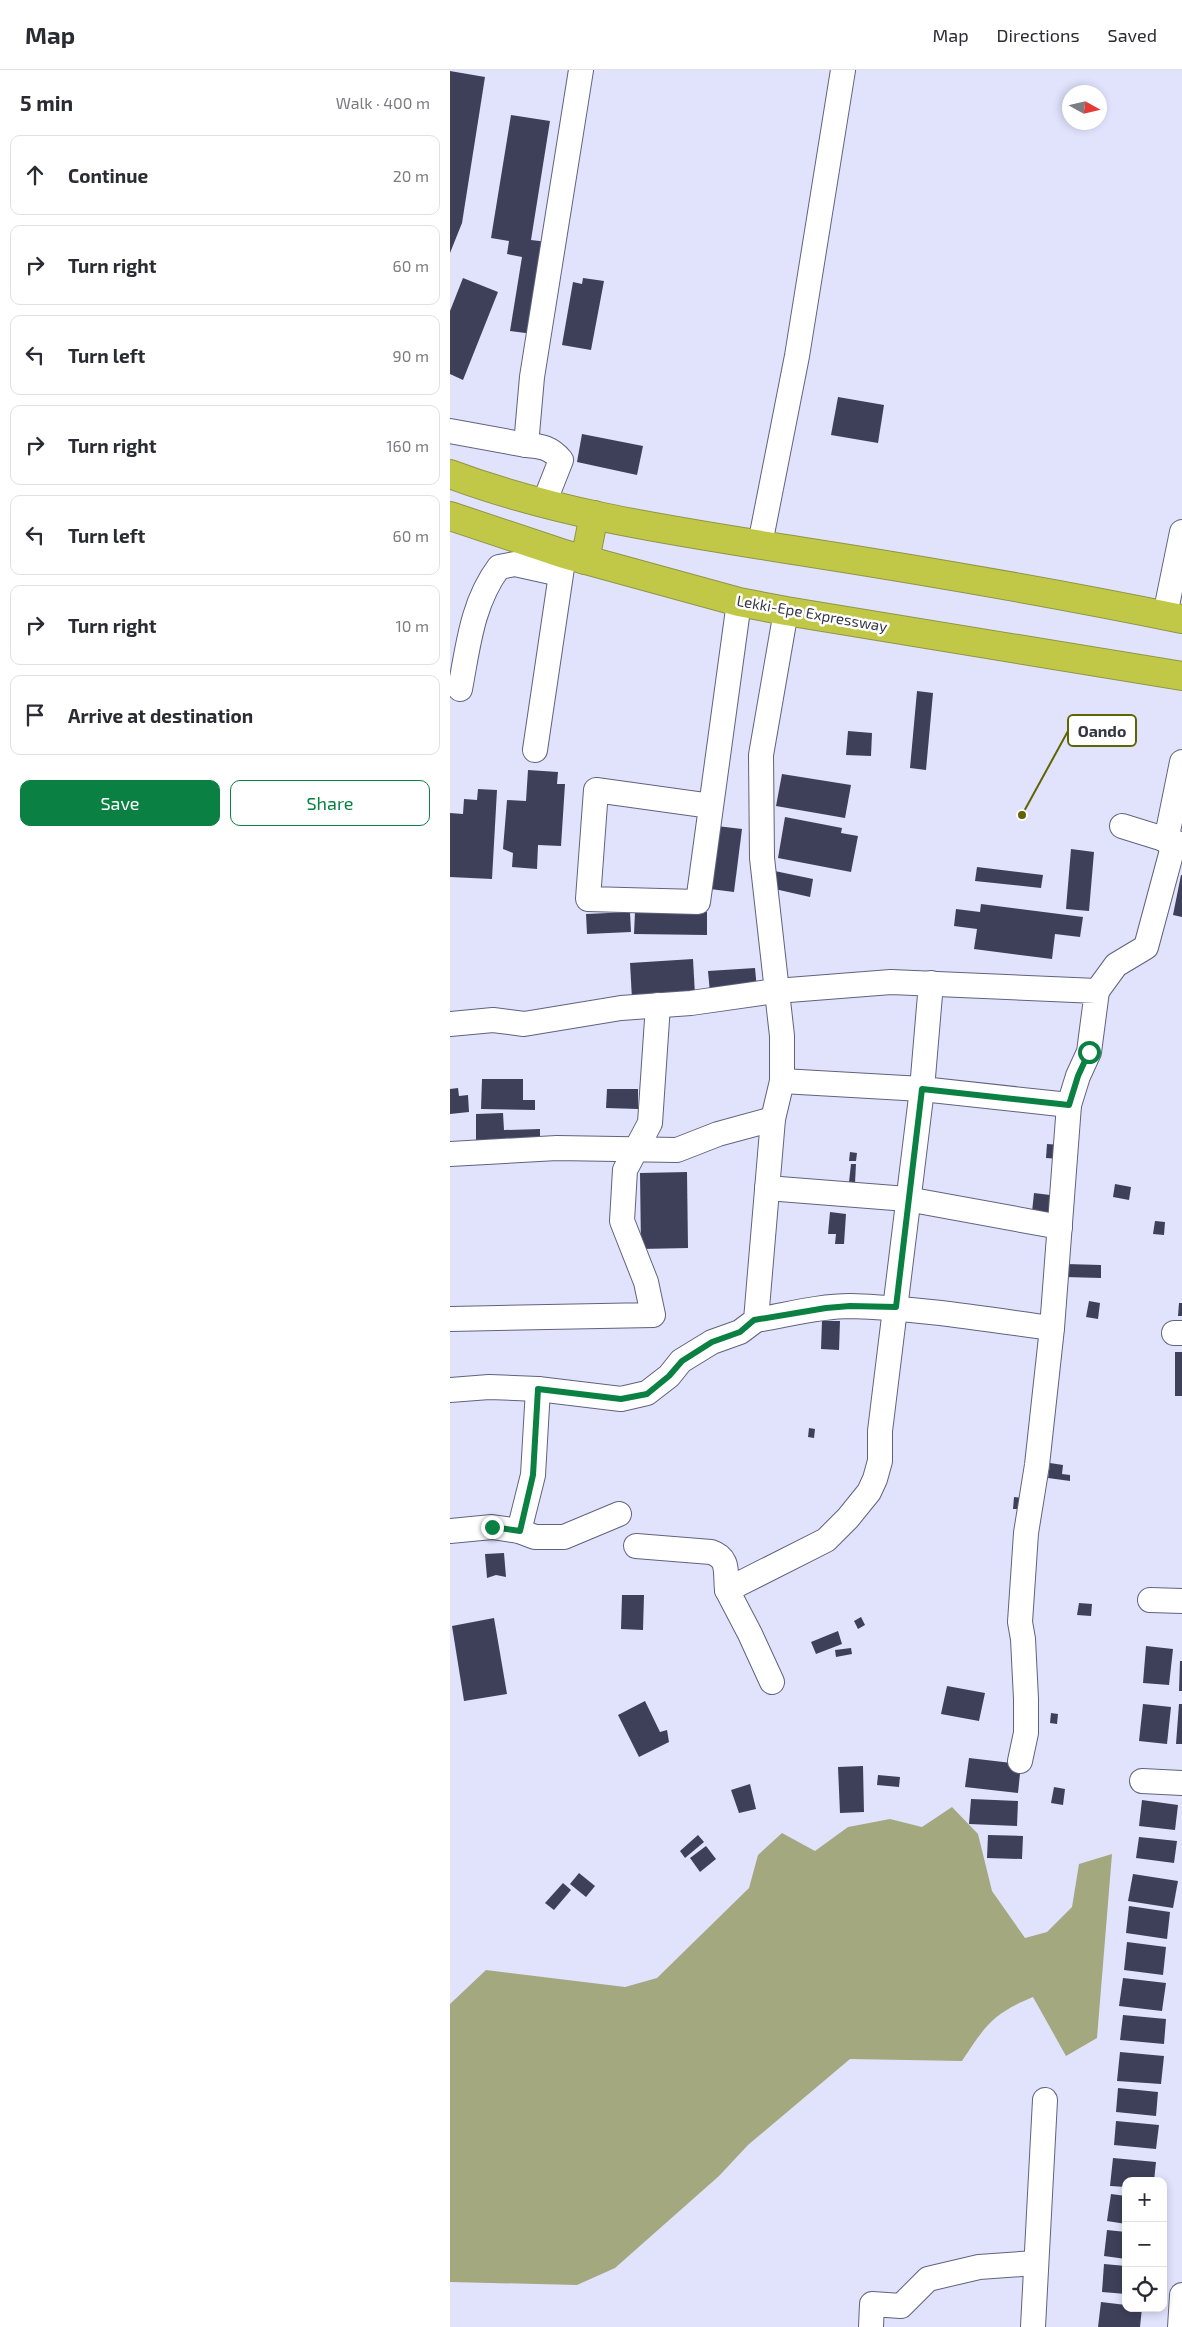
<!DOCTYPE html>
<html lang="en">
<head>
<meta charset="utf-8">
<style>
  :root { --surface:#fff; --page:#f2f2f3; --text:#2b2b33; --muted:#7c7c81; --line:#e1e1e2; --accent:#0b8043 }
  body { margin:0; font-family:"Exo 2",sans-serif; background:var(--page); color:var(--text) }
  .controls { position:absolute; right:15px; bottom:15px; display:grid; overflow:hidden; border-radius:10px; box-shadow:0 2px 8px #0003 }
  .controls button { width:45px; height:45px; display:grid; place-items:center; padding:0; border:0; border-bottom:1px solid var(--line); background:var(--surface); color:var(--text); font:25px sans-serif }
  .compass { position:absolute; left:612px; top:15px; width:45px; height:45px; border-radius:50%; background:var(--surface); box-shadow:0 2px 8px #0003; rotate:98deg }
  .stop { position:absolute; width:15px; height:15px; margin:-11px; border:4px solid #0b8043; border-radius:50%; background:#fff }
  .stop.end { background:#0b8043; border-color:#fff; box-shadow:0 1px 5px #0008 }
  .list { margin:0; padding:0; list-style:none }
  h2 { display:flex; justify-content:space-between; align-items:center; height:65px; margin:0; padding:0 20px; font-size:21px }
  h2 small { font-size:16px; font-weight:400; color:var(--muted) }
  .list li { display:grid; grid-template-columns:32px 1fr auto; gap:15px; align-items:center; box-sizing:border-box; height:80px; margin:0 10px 10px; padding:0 10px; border:1px solid var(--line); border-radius:10px }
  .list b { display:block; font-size:19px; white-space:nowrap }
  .list em { font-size:16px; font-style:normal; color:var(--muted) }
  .actions { display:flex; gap:10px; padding:15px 20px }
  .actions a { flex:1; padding:11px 0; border:1px solid var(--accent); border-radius:10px; text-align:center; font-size:18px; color:var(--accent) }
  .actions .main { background:var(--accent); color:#fff }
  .icon { flex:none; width:28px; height:28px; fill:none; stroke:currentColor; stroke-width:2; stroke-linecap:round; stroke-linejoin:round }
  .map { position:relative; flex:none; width:732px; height:2257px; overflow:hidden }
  header { display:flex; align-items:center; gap:30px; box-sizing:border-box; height:70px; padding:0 25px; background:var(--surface); border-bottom:1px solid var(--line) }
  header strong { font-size:24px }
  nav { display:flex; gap:28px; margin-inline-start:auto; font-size:18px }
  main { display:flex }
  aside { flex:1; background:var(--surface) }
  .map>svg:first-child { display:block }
  .forest { fill:#a4a87f }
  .building { fill:#3e405a }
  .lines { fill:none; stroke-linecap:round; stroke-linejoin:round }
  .minor-casing { stroke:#60627e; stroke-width:26 }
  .highway-casing { stroke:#909546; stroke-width:30 }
  .minor { stroke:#fff; stroke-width:24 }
  .highway { stroke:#c1c848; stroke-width:28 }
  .route { stroke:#0b8043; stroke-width:6 }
  .labels { text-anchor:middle; stroke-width:5; stroke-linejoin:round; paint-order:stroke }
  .street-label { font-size:15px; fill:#353643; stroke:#fff }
  .leader { fill:none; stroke:#606400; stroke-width:2 }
  .callout-dot { fill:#606400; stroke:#fff; stroke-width:2 }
  .callout { fill:#fff; stroke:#606400; stroke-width:2 }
  .callout-label { font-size:16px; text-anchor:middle; font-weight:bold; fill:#353643 }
</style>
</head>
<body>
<header>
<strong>Map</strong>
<nav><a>Map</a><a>Directions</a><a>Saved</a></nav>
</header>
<main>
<aside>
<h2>5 min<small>Walk · 400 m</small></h2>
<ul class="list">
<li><svg class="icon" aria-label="ahead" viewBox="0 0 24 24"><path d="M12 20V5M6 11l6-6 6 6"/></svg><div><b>Continue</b></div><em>20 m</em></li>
<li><svg class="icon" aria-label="right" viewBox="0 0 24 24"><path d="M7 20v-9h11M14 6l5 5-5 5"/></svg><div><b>Turn right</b></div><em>60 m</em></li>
<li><svg class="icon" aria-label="left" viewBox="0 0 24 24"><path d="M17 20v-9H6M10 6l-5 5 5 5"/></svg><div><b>Turn left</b></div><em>90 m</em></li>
<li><svg class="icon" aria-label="right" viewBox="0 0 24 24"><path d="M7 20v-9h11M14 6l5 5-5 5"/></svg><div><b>Turn right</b></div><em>160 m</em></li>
<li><svg class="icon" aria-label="left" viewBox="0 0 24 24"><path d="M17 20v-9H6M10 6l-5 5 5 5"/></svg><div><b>Turn left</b></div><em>60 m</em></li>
<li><svg class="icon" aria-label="right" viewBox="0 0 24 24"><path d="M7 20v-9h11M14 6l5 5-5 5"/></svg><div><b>Turn right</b></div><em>10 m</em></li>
<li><svg class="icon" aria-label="arrive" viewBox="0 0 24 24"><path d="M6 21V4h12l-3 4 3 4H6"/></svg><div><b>Arrive at destination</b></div></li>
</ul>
<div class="actions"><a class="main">Save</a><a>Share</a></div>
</aside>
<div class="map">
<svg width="732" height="2257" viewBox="0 0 732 2257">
  <rect width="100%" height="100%" fill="#e1e3fd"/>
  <!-- forest -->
  <path class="forest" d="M502,1737L528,1764L542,1821L575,1868L597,1862L622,1837L629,1794L662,1784L647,1968L616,1986L583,1927C542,1944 536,1955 512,1991L400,1989L298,2075L269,2106L165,2198L127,2215L0,2212V1934L36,1900L175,1917L207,1908L299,1818L308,1785L332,1763L365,1781L398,1757L440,1749L472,1757Z"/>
  <!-- building -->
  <g class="building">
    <polygon points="0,1 35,7 12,153 0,183"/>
    <polygon points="61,45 100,51 81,170 98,172 83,264 60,261 72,187 57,184 59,171 41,168"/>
    <polygon points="13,208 48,222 13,310 0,304 0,241"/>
    <polygon points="133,208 154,211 141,280 112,275 123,212 132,214"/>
    <polygon points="388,327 434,335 428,373 381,365"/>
    <polygon points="132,364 193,376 187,405 127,392"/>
    <polygon points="467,621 483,623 476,700 460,698"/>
    <polygon points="398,661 422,663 421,686 396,685"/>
    <polygon points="78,700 108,702 107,714 115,714 111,776 88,775 87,799 62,797 63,783 53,779 57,730 76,731"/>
    <polygon points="332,704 401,715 395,748 326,736"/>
    <polygon points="28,719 47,720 42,809 0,807 0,743 13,744 14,729 27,730"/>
    <polygon points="335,747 392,758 391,763 408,766 401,802 328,788"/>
    <polygon points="267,756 292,759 284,822 260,819"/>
    <polygon points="621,779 644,782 639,841 616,839"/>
    <polygon points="527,797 593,805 591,818 525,811"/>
    <polygon points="320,800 363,809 360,827 316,817"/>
    <polygon points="731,805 732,805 732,847 723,845"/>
    <polygon points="531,834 633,847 630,867 605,864 602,889 524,879 527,859 504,856 506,839 530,842"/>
    <polygon points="180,842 181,862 137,864 136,844"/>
    <polygon points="185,842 257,842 257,865 184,864"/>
    <polygon points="243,889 245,925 182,929 180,893"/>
    <polygon points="305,898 307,920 260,923 258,901"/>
    <polygon points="32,1009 73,1009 73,1030 85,1030 85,1040 31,1039"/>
    <polygon points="8,1018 9,1026 18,1025 19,1042 0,1044 0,1019"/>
    <polygon points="157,1019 188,1019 188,1039 156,1038"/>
    <polygon points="53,1043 54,1060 90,1059 90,1071 26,1073 26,1044"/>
    <polygon points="597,1074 611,1075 609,1089 596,1088"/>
    <polygon points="400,1082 407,1083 406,1091 399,1091"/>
    <polygon points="401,1094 406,1094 405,1113 399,1112"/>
    <polygon points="237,1102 238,1178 191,1179 190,1103"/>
    <polygon points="665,1114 681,1117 679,1130 663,1127"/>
    <polygon points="584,1123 608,1126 605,1145 582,1142"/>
    <polygon points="380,1142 396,1144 394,1174 385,1174 386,1164 378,1164"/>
    <polygon points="705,1151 715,1152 714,1165 703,1164"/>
    <polygon points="616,1194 651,1195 651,1208 615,1207"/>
    <polygon points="639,1231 650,1233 648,1249 636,1247"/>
    <polygon points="729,1233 732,1233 732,1246 728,1246"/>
    <polygon points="372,1251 390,1251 389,1280 371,1279"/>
    <rect x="725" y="1282" width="7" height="44"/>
    <polygon points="359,1358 365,1359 364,1368 358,1367"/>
    <polygon points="600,1393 613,1395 612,1404 620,1405 620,1411 598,1408"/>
    <polygon points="564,1427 573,1428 572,1439 563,1439"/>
    <polygon points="54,1483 56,1507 46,1505 37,1508 35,1484"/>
    <polygon points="172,1525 194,1525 193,1560 171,1559"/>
    <polygon points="629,1533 642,1534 641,1546 627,1545"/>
    <polygon points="411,1547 415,1555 408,1559 404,1551"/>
    <polygon points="44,1548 57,1624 14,1631 2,1556"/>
    <polygon points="388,1561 392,1574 366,1584 361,1572"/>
    <polygon points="696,1576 723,1579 719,1615 693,1613"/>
    <polygon points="401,1578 402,1584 386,1587 385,1580"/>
    <polygon points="730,1591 732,1591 732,1621 729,1621"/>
    <polygon points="497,1616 535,1623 529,1651 491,1644"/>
    <polygon points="195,1631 210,1662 217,1660 219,1672 189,1687 168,1645"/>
    <polygon points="693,1634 721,1637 717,1674 689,1671"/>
    <polygon points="729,1634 732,1634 732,1674 726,1674"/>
    <polygon points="601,1643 608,1644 607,1654 600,1653"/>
    <polygon points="519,1688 571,1694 568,1723 515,1717"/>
    <polygon points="413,1696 414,1742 390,1743 388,1697"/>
    <polygon points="428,1705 450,1707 449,1717 427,1715"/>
    <polygon points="300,1714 306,1739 289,1743 281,1720"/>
    <polygon points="604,1717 615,1719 613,1735 601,1733"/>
    <polygon points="521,1729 568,1731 567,1756 519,1754"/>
    <polygon points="692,1730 728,1735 725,1760 689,1756"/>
    <polygon points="248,1765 254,1772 235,1788 230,1781"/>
    <polygon points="538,1765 573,1766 572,1789 537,1788"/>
    <polygon points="689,1767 727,1771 724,1793 686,1788"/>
    <polygon points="256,1776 266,1789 250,1802 240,1788"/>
    <polygon points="129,1803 145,1816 136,1827 120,1814"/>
    <polygon points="683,1804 728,1811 723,1838 678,1831"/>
    <polygon points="113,1813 121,1820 104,1840 95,1833"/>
    <polygon points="679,1836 720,1842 717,1869 676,1863"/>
    <polygon points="677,1872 716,1877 713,1905 674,1900"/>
    <polygon points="673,1908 716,1913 712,1941 669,1936"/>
    <polygon points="673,1945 716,1949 714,1974 670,1970"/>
    <polygon points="670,1982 714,1986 711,2014 667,2011"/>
    <polygon points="668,2018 708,2022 706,2046 666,2042"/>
    <polygon points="666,2051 709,2055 706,2079 664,2075"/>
    <polygon points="663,2088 706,2092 704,2111 676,2111 676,2117 660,2116"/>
    <polygon points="661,2124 676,2126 676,2154 657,2151"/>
    <polygon points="657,2160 676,2162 676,2189 654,2186"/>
    <polygon points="654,2194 676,2196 676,2224 652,2222"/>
    <polygon points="651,2232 676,2235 676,2238 692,2238 690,2257 648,2257"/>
  </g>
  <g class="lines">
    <defs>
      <g id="minor">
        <polyline points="0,361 76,375"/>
        <path d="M94,433L111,390C101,378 92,376 76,375L82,307L131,0"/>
        <polyline points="310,474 347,286 393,0"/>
        <polyline points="715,545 732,462"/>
        <path d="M10,619C18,577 22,533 49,497L65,494L110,504"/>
        <polyline points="85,680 114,484"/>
        <polyline points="261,736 146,720 138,829 248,832 289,532"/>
        <polyline points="672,756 730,774"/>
        <polyline points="716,771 732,692"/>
        <polyline points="647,921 666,895 696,877 724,773"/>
        <polyline points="0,954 43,950 74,954 171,938 241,933 326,921 441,912 647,921 639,982 628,1006 619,1035 602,1258 587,1395 576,1463 574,1493 570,1552 573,1569 576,1629 576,1663 570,1691"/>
        <polyline points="332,1011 472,1019 619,1035"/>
        <polyline points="0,1084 107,1078 227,1080 268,1064 323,1049"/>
        <polyline points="317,1118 457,1129 610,1157"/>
        <polyline points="0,1249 203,1245 196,1212 172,1151 175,1100 200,1053 208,935"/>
        <path d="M306,1250C337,1245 369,1236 400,1236C468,1238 535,1249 602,1258"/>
        <polyline points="724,1263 732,1263"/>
        <polyline points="0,1320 39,1317 88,1319 171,1329 197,1323 219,1306 231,1291 262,1272 290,1262 306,1250 323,1049 332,1011 332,966 312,788 311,685 336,541"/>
        <polyline points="0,1461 42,1457 69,1461 85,1467 114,1467 169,1444"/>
        <polyline points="69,1461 83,1405 88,1319"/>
        <path d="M186,1476L261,1482C280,1488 275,1503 277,1520L376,1470L398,1448L419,1422L425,1409L430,1391V1361L472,1019L481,913"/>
        <polyline points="277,1520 300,1564 322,1612"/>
        <polyline points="700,1530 732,1531"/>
        <polyline points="692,1711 732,1713"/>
        <polyline points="421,2257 422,2234 451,2236 478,2209 529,2197 586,2193"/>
        <polyline points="583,2257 595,2030"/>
        <polyline points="730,2257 732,2225"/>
      </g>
      <g id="highway">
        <path d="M0,404C112,446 232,462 349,481C477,501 605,523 732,549"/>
        <polyline points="0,446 114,484 289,532 336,541 732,606"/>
        <polyline points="135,490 144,445"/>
      </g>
    </defs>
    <!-- minor casing -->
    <use href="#minor" class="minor-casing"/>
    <!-- highway casing -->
    <use href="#highway" class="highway-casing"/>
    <!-- minor -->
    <use href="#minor" class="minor"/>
    <!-- highway -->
    <use href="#highway" class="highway"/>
  </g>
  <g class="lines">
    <!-- route -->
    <polyline class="route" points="42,1457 70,1461 83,1405 88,1319 171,1329 197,1324 219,1306 232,1291 262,1272 290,1262 304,1250 376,1238 400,1236 446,1237 472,1019 619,1035 628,1006 639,982"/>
  </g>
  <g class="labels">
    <!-- street labels -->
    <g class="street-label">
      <text transform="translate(362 544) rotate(10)" y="5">Lekki-Epe Expressway</text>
    </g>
  </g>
  <!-- callouts -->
  <path class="leader" d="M572 745L618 661"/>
  <circle class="callout-dot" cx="572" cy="745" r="5"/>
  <rect class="callout" x="618" y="645" width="68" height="31" rx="5"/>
  <g class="callout-label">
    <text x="652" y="667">Oando</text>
  </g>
</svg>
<div class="controls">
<button>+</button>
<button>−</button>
<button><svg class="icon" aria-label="locate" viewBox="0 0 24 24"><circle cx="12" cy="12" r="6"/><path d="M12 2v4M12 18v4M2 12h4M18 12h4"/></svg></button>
</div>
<svg class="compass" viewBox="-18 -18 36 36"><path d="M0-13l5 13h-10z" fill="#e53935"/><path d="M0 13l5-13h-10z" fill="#7c7c81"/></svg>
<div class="stop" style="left:639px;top:982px"></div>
<div class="stop end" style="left:42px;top:1457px"></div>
</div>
</main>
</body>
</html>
